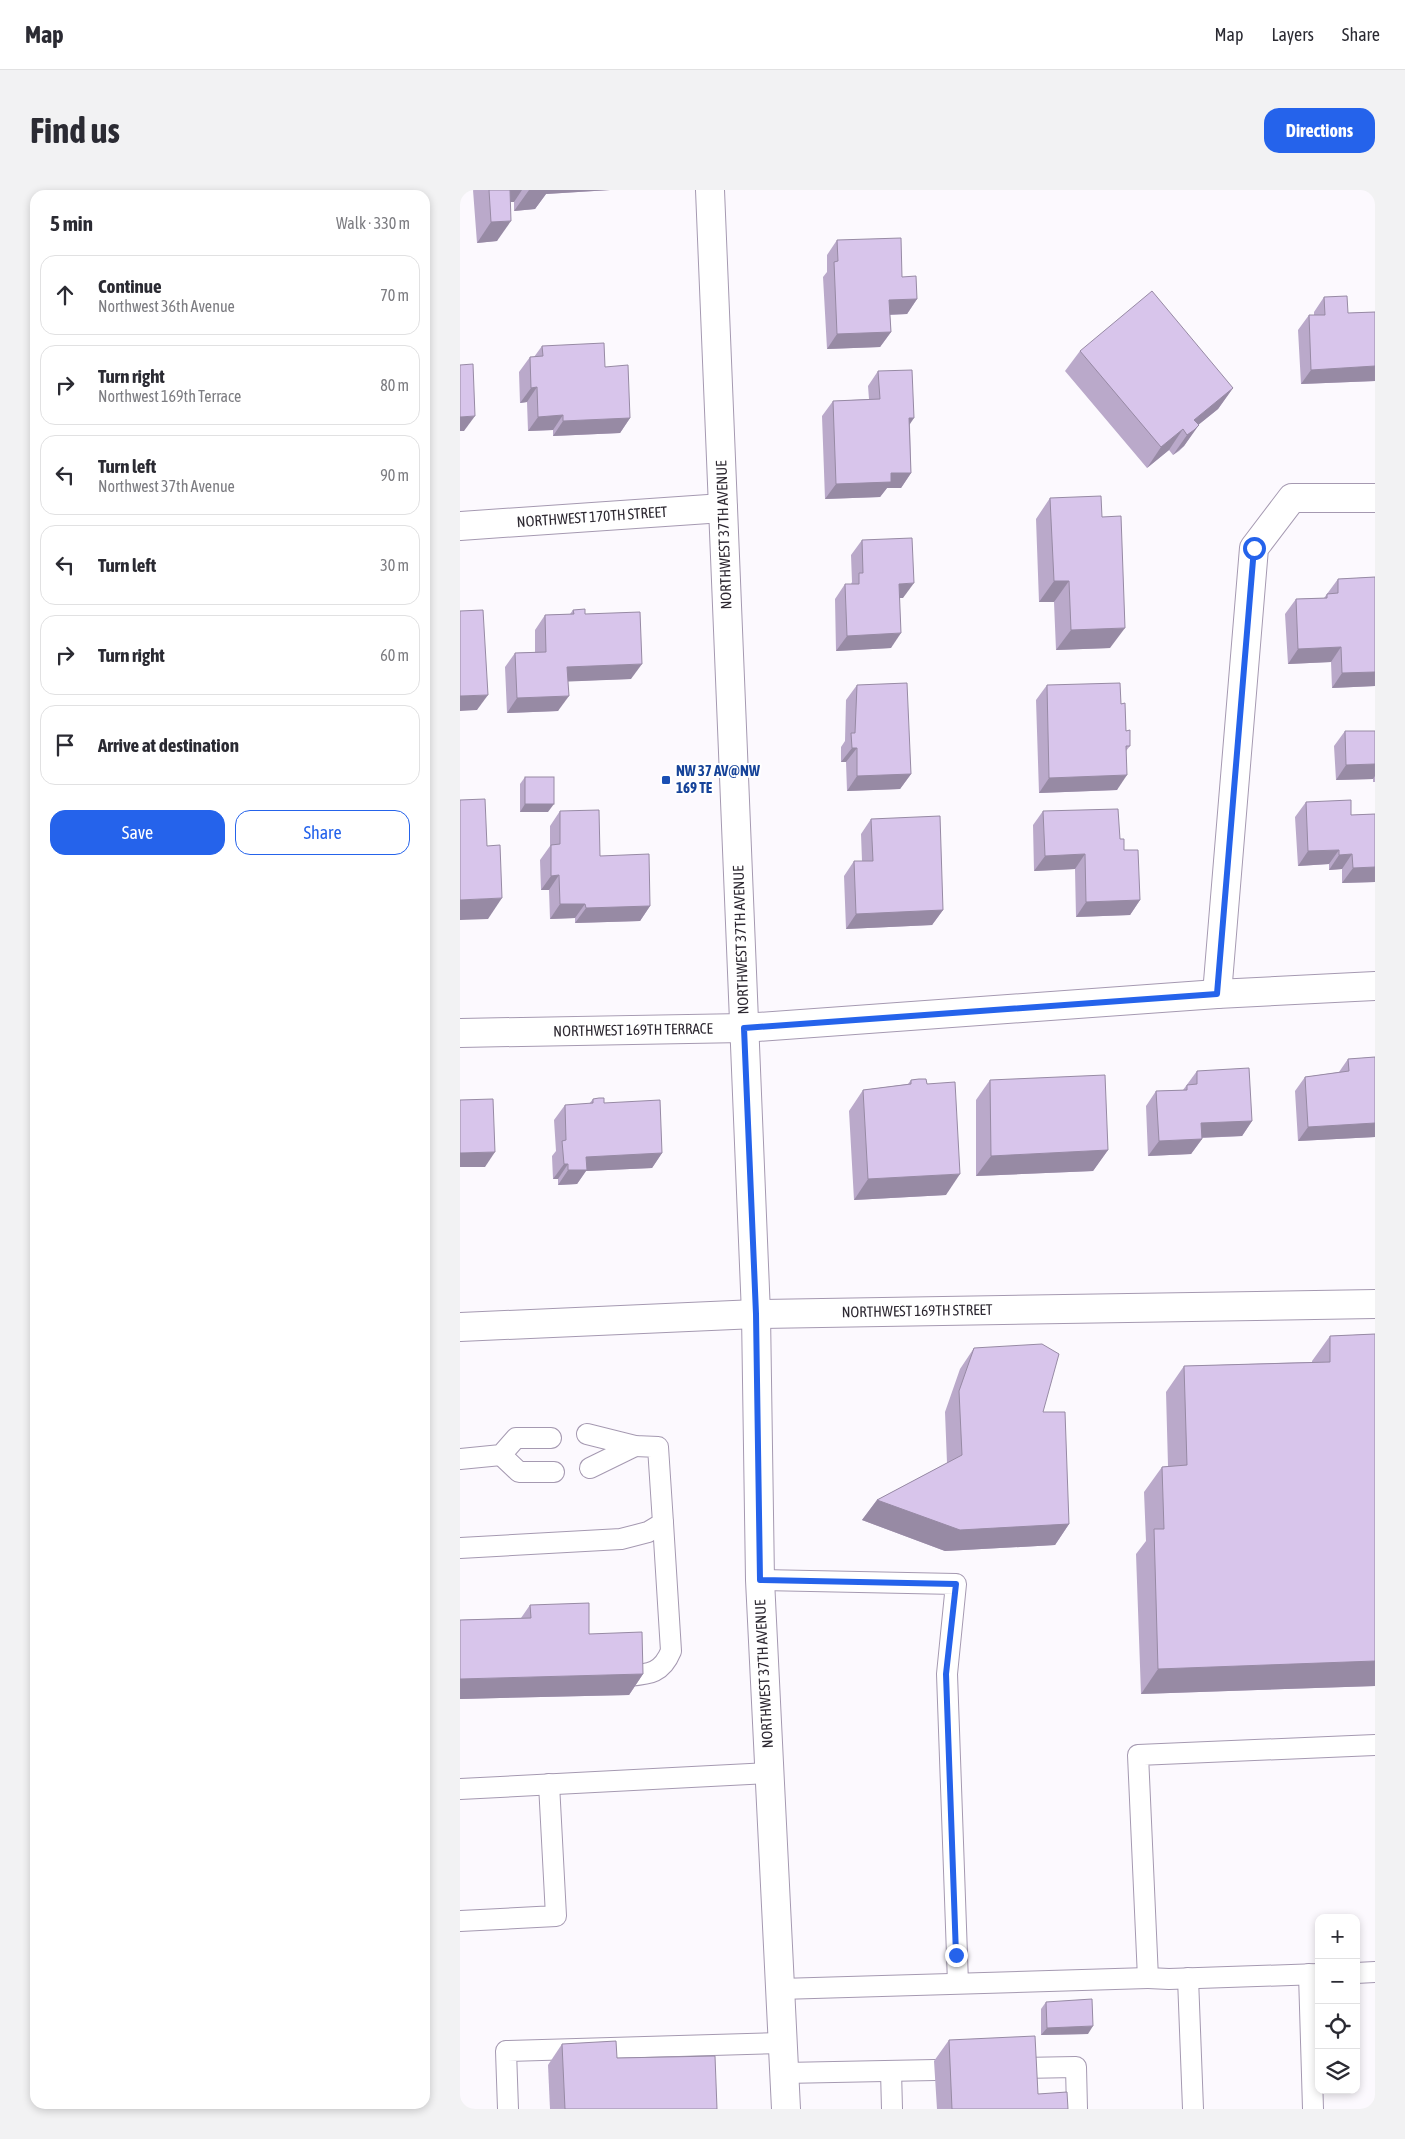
<!DOCTYPE html>
<html lang="en">
<head>
<meta charset="utf-8">
<style>
  :root { --surface:#fff; --page:#f2f2f3; --text:#2b2b33; --muted:#7c7c81; --line:#e1e1e2; --accent:#2563eb }
  body { margin:0; font-family:"Asap Condensed",sans-serif; background:var(--page); color:var(--text) }
  .controls { position:absolute; right:15px; bottom:15px; display:grid; overflow:hidden; border-radius:10px; box-shadow:0 2px 8px #0003 }
  .controls button { width:45px; height:45px; display:grid; place-items:center; padding:0; border:0; border-bottom:1px solid var(--line); background:var(--surface); color:var(--text); font:25px sans-serif }
  .stop { position:absolute; width:15px; height:15px; margin:-11px; border:4px solid #2563eb; border-radius:50%; background:#fff }
  .stop.end { background:#2563eb; border-color:#fff; box-shadow:0 1px 5px #0008 }
  .list { margin:0; padding:0; list-style:none }
  h2 { display:flex; justify-content:space-between; align-items:center; height:65px; margin:0; padding:0 20px; font-size:21px }
  h2 small { font-size:16px; font-weight:400; color:var(--muted) }
  .list li { display:grid; grid-template-columns:32px 1fr auto; gap:15px; align-items:center; box-sizing:border-box; height:80px; margin:0 10px 10px; padding:0 10px; border:1px solid var(--line); border-radius:15px }
  .list b { display:block; font-size:19px; white-space:nowrap }
  .list p { margin:0; font-size:16px; white-space:nowrap; color:var(--muted) }
  .list em { font-size:16px; font-style:normal; color:var(--muted) }
  .actions { display:flex; gap:10px; padding:15px 20px }
  .actions a { flex:1; padding:11px 0; border:1px solid var(--accent); border-radius:15px; text-align:center; font-size:18px; color:var(--accent) }
  .actions .main { background:var(--accent); color:#fff }
  .icon { flex:none; width:28px; height:28px; fill:none; stroke:currentColor; stroke-width:2; stroke-linecap:round; stroke-linejoin:round }
  .map { position:relative; flex:none; width:915px; height:1919px; overflow:hidden; border-radius:15px }
  header { display:flex; align-items:center; gap:30px; box-sizing:border-box; height:70px; padding:0 25px; background:var(--surface); border-bottom:1px solid var(--line) }
  header strong { font-size:24px }
  nav { display:flex; gap:28px; margin-inline-start:auto; font-size:18px }
  .intro { display:flex; align-items:center; justify-content:space-between; box-sizing:border-box; height:120px; padding:0 30px }
  h1 { margin:0; font-size:35px }
  .button { padding:12px 22px; border-radius:15px; background:var(--accent); color:#fff; font-size:18px; font-weight:700 }
  main { display:flex; gap:30px; padding:0 30px }
  aside { flex:1; background:var(--surface); border-radius:15px; box-shadow:0 2px 8px #0003 }
  .map>svg:first-child { display:block }
  .lines { fill:none; stroke-linecap:round; stroke-linejoin:round }
  .service-casing { stroke:#a599b1; stroke-width:22 }
  .minor-casing { stroke:#a599b1; stroke-width:30 }
  .secondary-casing { stroke:#a599b1; stroke-width:30 }
  .service { stroke:#fff; stroke-width:20 }
  .minor { stroke:#fff; stroke-width:28 }
  .secondary { stroke:#fff; stroke-width:28 }
  .wall { fill:#baa9ca }
  .shaded-wall { fill:#978aa4 }
  .building { fill:#d8c5eb; stroke:#978aa4 }
  .route { stroke:#2563eb; stroke-width:6 }
  .transit-dot { fill:#1a4fb4; stroke:#fff; stroke-width:2 }
  .labels { text-anchor:middle; stroke-width:4; stroke-linejoin:round; paint-order:stroke }
  .street-label { font-size:15px; fill:#2d2831; stroke:#fff }
  .transit-label { font-size:15px; font-weight:bold; fill:#164399; stroke:#fff; text-anchor:start }
</style>
</head>
<body>
<header>
<strong>Map</strong>
<nav><a>Map</a><a>Layers</a><a>Share</a></nav>
</header>
<div class="intro"><h1>Find us</h1><a class="button">Directions</a></div>
<main>
<aside>
<h2>5 min<small>Walk · 330 m</small></h2>
<ul class="list">
<li><svg class="icon" aria-label="ahead" viewBox="0 0 24 24"><path d="M12 20V5M6 11l6-6 6 6"/></svg><div><b>Continue</b><p>Northwest 36th Avenue</p></div><em>70 m</em></li>
<li><svg class="icon" aria-label="right" viewBox="0 0 24 24"><path d="M7 20v-9h11M14 6l5 5-5 5"/></svg><div><b>Turn right</b><p>Northwest 169th Terrace</p></div><em>80 m</em></li>
<li><svg class="icon" aria-label="left" viewBox="0 0 24 24"><path d="M17 20v-9H6M10 6l-5 5 5 5"/></svg><div><b>Turn left</b><p>Northwest 37th Avenue</p></div><em>90 m</em></li>
<li><svg class="icon" aria-label="left" viewBox="0 0 24 24"><path d="M17 20v-9H6M10 6l-5 5 5 5"/></svg><div><b>Turn left</b></div><em>30 m</em></li>
<li><svg class="icon" aria-label="right" viewBox="0 0 24 24"><path d="M7 20v-9h11M14 6l5 5-5 5"/></svg><div><b>Turn right</b></div><em>60 m</em></li>
<li><svg class="icon" aria-label="arrive" viewBox="0 0 24 24"><path d="M6 21V4h12l-3 4 3 4H6"/></svg><div><b>Arrive at destination</b></div></li>
</ul>
<div class="actions"><a class="main">Save</a><a>Share</a></div>
</aside>
<div class="map">
<svg width="915" height="1919" viewBox="0 0 915 1919">
  <rect width="100%" height="100%" fill="#fcf9fe"/>
  <g class="lines">
    <defs>
      <g id="service">
        <polyline points="41,1265 59,1282 94,1282"/>
        <polyline points="0,1269 41,1265 56,1248 91,1248"/>
        <polyline points="130,1278 175,1256"/>
        <polyline points="0,1358 161,1349 188,1342 203,1333 198,1257 175,1256 127,1244"/>
        <polyline points="300,1390 496,1394 487,1484 498,1793"/>
        <path d="M168,1486C190,1484 202,1483 211,1461L203,1333"/>
        <polyline points="0,1599 309,1583"/>
        <polyline points="0,1731 96,1726 89,1594"/>
        <polyline points="896,1783 915,1782"/>
        <polyline points="849,1784 853,1919"/>
        <polyline points="859,1784 709,1789 688,1788 678,1565 915,1555"/>
        <polyline points="728,1788 733,1919"/>
        <polyline points="320,1799 688,1788"/>
        <polyline points="561,1878 616,1877 617,1919"/>
        <polyline points="431,1881 432,1919"/>
        <polyline points="324,1883 475,1880"/>
        <polyline points="48,1919 46,1861 323,1853"/>
      </g>
      <g id="minor">
        <polyline points="0,336 263,318"/>
        <polyline points="757,804 794,358 832,308 915,308"/>
        <polyline points="0,843 284,838 757,804 915,796"/>
        <polyline points="0,1137 296,1124 915,1114"/>
      </g>
      <polyline id="secondary" points="250,0 296,1124 300,1390 326,1919"/>
    </defs>
    <!-- service casing -->
    <use href="#service" class="service-casing"/>
    <!-- minor casing -->
    <use href="#minor" class="minor-casing"/>
    <!-- secondary casing -->
    <use href="#secondary" class="secondary-casing"/>
    <!-- service -->
    <use href="#service" class="service"/>
    <!-- minor -->
    <use href="#minor" class="minor"/>
    <!-- secondary -->
    <use href="#secondary" class="secondary"/>
  </g>
  <!-- wall -->
  <g class="wall">
    <polygon points="13,0 150,0 86,4 75,19 54,21 54,12 50,12 37,51 17,53"/>
    <polygon points="377,50 442,87 457,109 447,124 430,125 431,142 420,157 367,159 363,87 367,82 367,65"/>
    <polygon points="864,107 888,123 915,122 915,191 841,194 838,140 849,125 854,125 854,122"/>
    <polygon points="82,156 145,177 170,228 160,243 93,246 93,240 68,241 67,212 60,213 59,182 70,167 74,167"/>
    <polygon points="620,161 773,198 758,219 738,235 724,256 719,261 713,265 709,260 687,278 605,181"/>
    <polygon points="418,181 450,235 451,283 441,298 427,298 420,307 365,309 362,226 373,211 409,209 408,196"/>
    <polygon points="590,308 642,327 650,458 596,460 594,412 579,412 576,329"/>
    <polygon points="402,350 443,408 439,408 431,458 376,461 375,409 385,394 391,394 392,392 391,365"/>
    <polygon points="915,387 915,496 872,498 871,472 828,474 825,424 836,409 864,408 878,389"/>
    <polygon points="113,420 125,424 171,489 108,491 98,521 47,523 45,477 55,463 75,462 75,440 85,425 110,424"/>
    <polygon points="397,495 451,584 440,599 387,601 386,572 381,572 381,557 385,551 386,510"/>
    <polygon points="587,495 661,514 666,541 670,556 666,561 657,600 579,603 576,510"/>
    <polygon points="885,541 915,541 915,592 913,592 913,589 876,590 874,556"/>
    <polygon points="65,587 88,622 60,622 60,594"/>
    <polygon points="846,612 891,625 915,624 915,692 882,693 882,679 869,680 869,674 838,676 835,627"/>
    <polygon points="100,621 140,666 190,716 180,731 115,733 115,728 90,729 89,700 81,700 80,670 90,656 90,636"/>
    <polygon points="583,621 660,649 680,710 670,725 616,727 615,679 574,681 573,635"/>
    <polygon points="411,629 483,720 472,735 386,739 384,686 394,671 402,671 401,644"/>
    <polygon points="915,867 915,947 838,951 835,901 845,887 879,882 888,869"/>
    <polygon points="737,881 792,931 782,946 742,948 742,949 731,964 688,966 686,916 696,901 723,900"/>
    <polygon points="451,890 486,1005 394,1010 389,921 403,900 448,894"/>
    <polygon points="530,890 648,960 633,981 516,986 516,910"/>
    <polygon points="133,909 144,913 202,963 192,978 126,981 117,994 98,995 98,989 93,989 92,966 96,961 94,930 105,915 129,914"/>
    <polygon points="915,1144 915,1496 681,1504 676,1364 686,1351 684,1302 702,1277 708,1276 706,1202 724,1176 852,1172 852,1171 870,1146"/>
    <polygon points="514,1158 583,1222 609,1334 595,1355 485,1361 402,1330 417,1310 487,1273 485,1222 500,1179"/>
    <polygon points="70,1415 129,1444 183,1484 169,1505 0,1509 0,1430 61,1428"/>
    <polygon points="586,1812 628,1844 581,1845 581,1819"/>
    <polygon points="489,1850 578,1904 608,1919 477,1919 474,1871"/>
    <polygon points="102,1854 157,1868 257,1919 90,1919 88,1875"/>
  </g>
  <!-- shaded-wall -->
  <g class="shaded-wall">
    <polygon points="43,0 62,0 54,12 34,12"/>
    <polygon points="69,0 150,0 86,4 75,19 54,21"/>
    <polygon points="51,31 37,51 17,53 31,32"/>
    <polygon points="457,109 447,124 419,125 429,110"/>
    <polygon points="431,142 420,157 367,159 377,144"/>
    <polygon points="915,176 915,191 841,194 851,180"/>
    <polygon points="77,197 67,212 60,213 71,198"/>
    <polygon points="773,198 758,219 727,244 734,230"/>
    <polygon points="103,225 93,240 68,241 78,227"/>
    <polygon points="15,226 4,241 0,241 0,227"/>
    <polygon points="170,228 160,243 93,246 103,231"/>
    <polygon points="449,228 454,228 444,243"/>
    <polygon points="739,235 724,256 713,265 727,245"/>
    <polygon points="723,239 709,260 687,278 701,257"/>
    <polygon points="431,283 451,283 441,298 427,298 420,307 365,309 376,294"/>
    <polygon points="594,391 609,391 594,412 579,412"/>
    <polygon points="454,393 443,408 428,408 439,394"/>
    <polygon points="665,438 650,458 596,460 611,440"/>
    <polygon points="441,443 431,458 376,461 387,446"/>
    <polygon points="881,457 871,472 828,474 838,459"/>
    <polygon points="182,474 171,489 97,492 107,477"/>
    <polygon points="915,482 915,496 872,498 882,483"/>
    <polygon points="28,505 17,520 0,521 0,506"/>
    <polygon points="109,506 98,521 47,523 57,508"/>
    <polygon points="392,558 397,558 386,572 381,572"/>
    <polygon points="915,574 915,586 913,589 876,590 886,575"/>
    <polygon points="451,584 440,599 387,601 397,586"/>
    <polygon points="667,585 657,600 579,603 589,588"/>
    <polygon points="65,614 94,614 88,622 60,622"/>
    <polygon points="879,660 869,674 838,676 848,661"/>
    <polygon points="625,664 615,679 574,681 585,666"/>
    <polygon points="892,664 882,679 869,680 879,665"/>
    <polygon points="915,677 915,692 882,693 893,678"/>
    <polygon points="99,685 89,700 81,700 91,686"/>
    <polygon points="42,708 28,729 0,730 0,710"/>
    <polygon points="680,710 670,725 616,727 626,712"/>
    <polygon points="100,714 125,714 115,728 90,729"/>
    <polygon points="190,716 180,731 115,733 126,718"/>
    <polygon points="483,720 472,735 386,739 396,724"/>
    <polygon points="792,931 782,946 731,948 741,933"/>
    <polygon points="915,933 915,947 838,951 848,937"/>
    <polygon points="742,949 731,964 688,966 699,951"/>
    <polygon points="648,960 633,981 516,986 531,966"/>
    <polygon points="35,962 25,977 0,977 0,963"/>
    <polygon points="202,963 192,978 126,981 117,994 98,995 108,980 126,967"/>
    <polygon points="104,974 108,974 98,989 93,989"/>
    <polygon points="500,984 486,1005 394,1010 408,989"/>
    <polygon points="417,1310 609,1334 595,1355 485,1361 402,1330"/>
    <polygon points="915,1471 915,1496 681,1504 698,1479"/>
    <polygon points="183,1484 169,1505 0,1509 0,1489"/>
    <polygon points="633,1836 628,1844 581,1845 587,1838"/>
  </g>
  <!-- building -->
  <g class="building">
    <polygon points="29,0 50,0 51,31 31,32"/>
    <polygon points="441,48 442,87 456,86 457,109 429,110 431,142 377,144 374,72 378,71 377,50"/>
    <polygon points="692,101 773,198 734,230 739,235 734,240 727,245 723,239 701,257 620,161"/>
    <polygon points="887,106 888,123 915,122 915,176 851,180 849,125 865,125 864,107"/>
    <polygon points="144,153 145,177 168,175 170,228 103,231 103,225 78,227 77,197 71,198 70,167 83,166 82,156"/>
    <polygon points="13,174 15,226 0,227 0,175"/>
    <polygon points="452,180 454,228 449,228 451,283 431,283 431,292 376,294 373,211 420,209 418,181"/>
    <polygon points="641,306 642,327 661,326 665,438 611,440 609,391 594,391 590,308"/>
    <polygon points="452,348 454,393 439,394 441,443 387,446 385,394 399,394 399,383 403,383 402,350"/>
    <polygon points="915,387 915,482 882,483 881,457 838,459 836,409 867,408 867,404 878,403 878,389"/>
    <polygon points="125,419 125,424 180,422 182,474 107,477 109,506 57,508 55,463 86,462 85,425 114,424 113,420"/>
    <polygon points="23,420 28,505 0,506 0,421"/>
    <polygon points="447,493 451,584 397,586 397,558 392,558 391,543 395,543 397,495"/>
    <polygon points="660,493 661,514 665,513 666,541 670,540 670,556 666,556 667,585 589,588 587,495"/>
    <polygon points="885,541 915,541 915,574 886,575"/>
    <rect x="65" y="587" width="29" height="27"/>
    <polygon points="25,609 27,656 40,655 42,708 0,710 0,610"/>
    <polygon points="891,610 891,625 915,624 915,677 893,678 892,664 879,665 879,660 848,661 846,612"/>
    <polygon points="658,619 660,649 664,649 664,660 678,660 680,710 626,712 625,664 585,666 583,621"/>
    <polygon points="139,620 140,666 189,664 190,716 126,718 125,714 100,714 99,685 91,686 91,655 100,654 100,621"/>
    <polygon points="480,626 483,720 396,724 394,671 413,671 411,629"/>
    <polygon points="915,867 915,933 848,937 845,887 889,881 888,869"/>
    <polygon points="789,878 792,931 741,933 742,949 699,951 696,901 727,900 727,895 737,894 737,881"/>
    <polygon points="645,885 648,960 531,966 530,890"/>
    <polygon points="459,889 466,889 467,894 495,892 500,984 408,989 403,900 451,894 451,890"/>
    <polygon points="139,908 144,908 144,913 200,910 202,963 126,967 127,980 108,980 108,974 104,974 102,951 106,950 105,915 133,913 133,909"/>
    <polygon points="33,909 35,962 0,963 0,910"/>
    <polygon points="915,1144 915,1471 698,1479 694,1339 704,1339 702,1277 727,1275 724,1176 870,1172 870,1146"/>
    <polygon points="582,1154 599,1164 583,1222 605,1222 609,1334 500,1340 417,1310 502,1265 499,1201 514,1158"/>
    <polygon points="129,1413 129,1444 182,1442 183,1484 0,1489 0,1430 71,1428 70,1415"/>
    <polygon points="632,1809 633,1836 587,1838 586,1812"/>
    <polygon points="575,1846 578,1904 607,1902 608,1919 492,1919 489,1850"/>
    <polygon points="156,1851 157,1868 255,1866 257,1919 105,1919 102,1854"/>
  </g>
  <g class="lines">
    <!-- route -->
    <polyline class="route" points="496,1765 486,1484 496,1394 300,1390 296,1124 284,838 757,804 794,358"/>
  </g>
  <!-- markers -->
  <rect class="transit-dot" x="201" y="585" width="10" height="10" rx="2.5"/>
  <g class="labels">
    <!-- street labels -->
    <g class="street-label">
      <text transform="translate(132 327) rotate(-4)" y="5">NORTHWEST 170TH STREET</text>
      <text transform="translate(264 345) rotate(-92)" y="5">NORTHWEST 37TH AVENUE</text>
      <text transform="translate(281 750) rotate(-92)" y="5">NORTHWEST 37TH AVENUE</text>
      <text transform="translate(173 840) rotate(-1)" y="5">NORTHWEST 169TH TERRACE</text>
      <text transform="translate(457 1121) rotate(-1)" y="5">NORTHWEST 169TH STREET</text>
      <text transform="translate(304 1484) rotate(-93)" y="5">NORTHWEST 37TH AVENUE</text>
    </g>
    <!-- transit labels -->
    <g class="transit-label">
      <text x="216" y="586">NW 37 AV@NW<tspan x="216" dy="17">169 TE</tspan></text>
    </g>
  </g>
</svg>
<div class="controls">
<button>+</button>
<button>−</button>
<button><svg class="icon" aria-label="locate" viewBox="0 0 24 24"><circle cx="12" cy="12" r="6"/><path d="M12 2v4M12 18v4M2 12h4M18 12h4"/></svg></button>
<button><svg class="icon" aria-label="layers" viewBox="0 0 24 24"><path d="M12 4l9 5-9 5-9-5zM3 14l9 5 9-5"/></svg></button>
</div>
<div class="stop" style="left:794px;top:358px"></div>
<div class="stop end" style="left:496px;top:1765px"></div>
</div>
</main>
</body>
</html>
